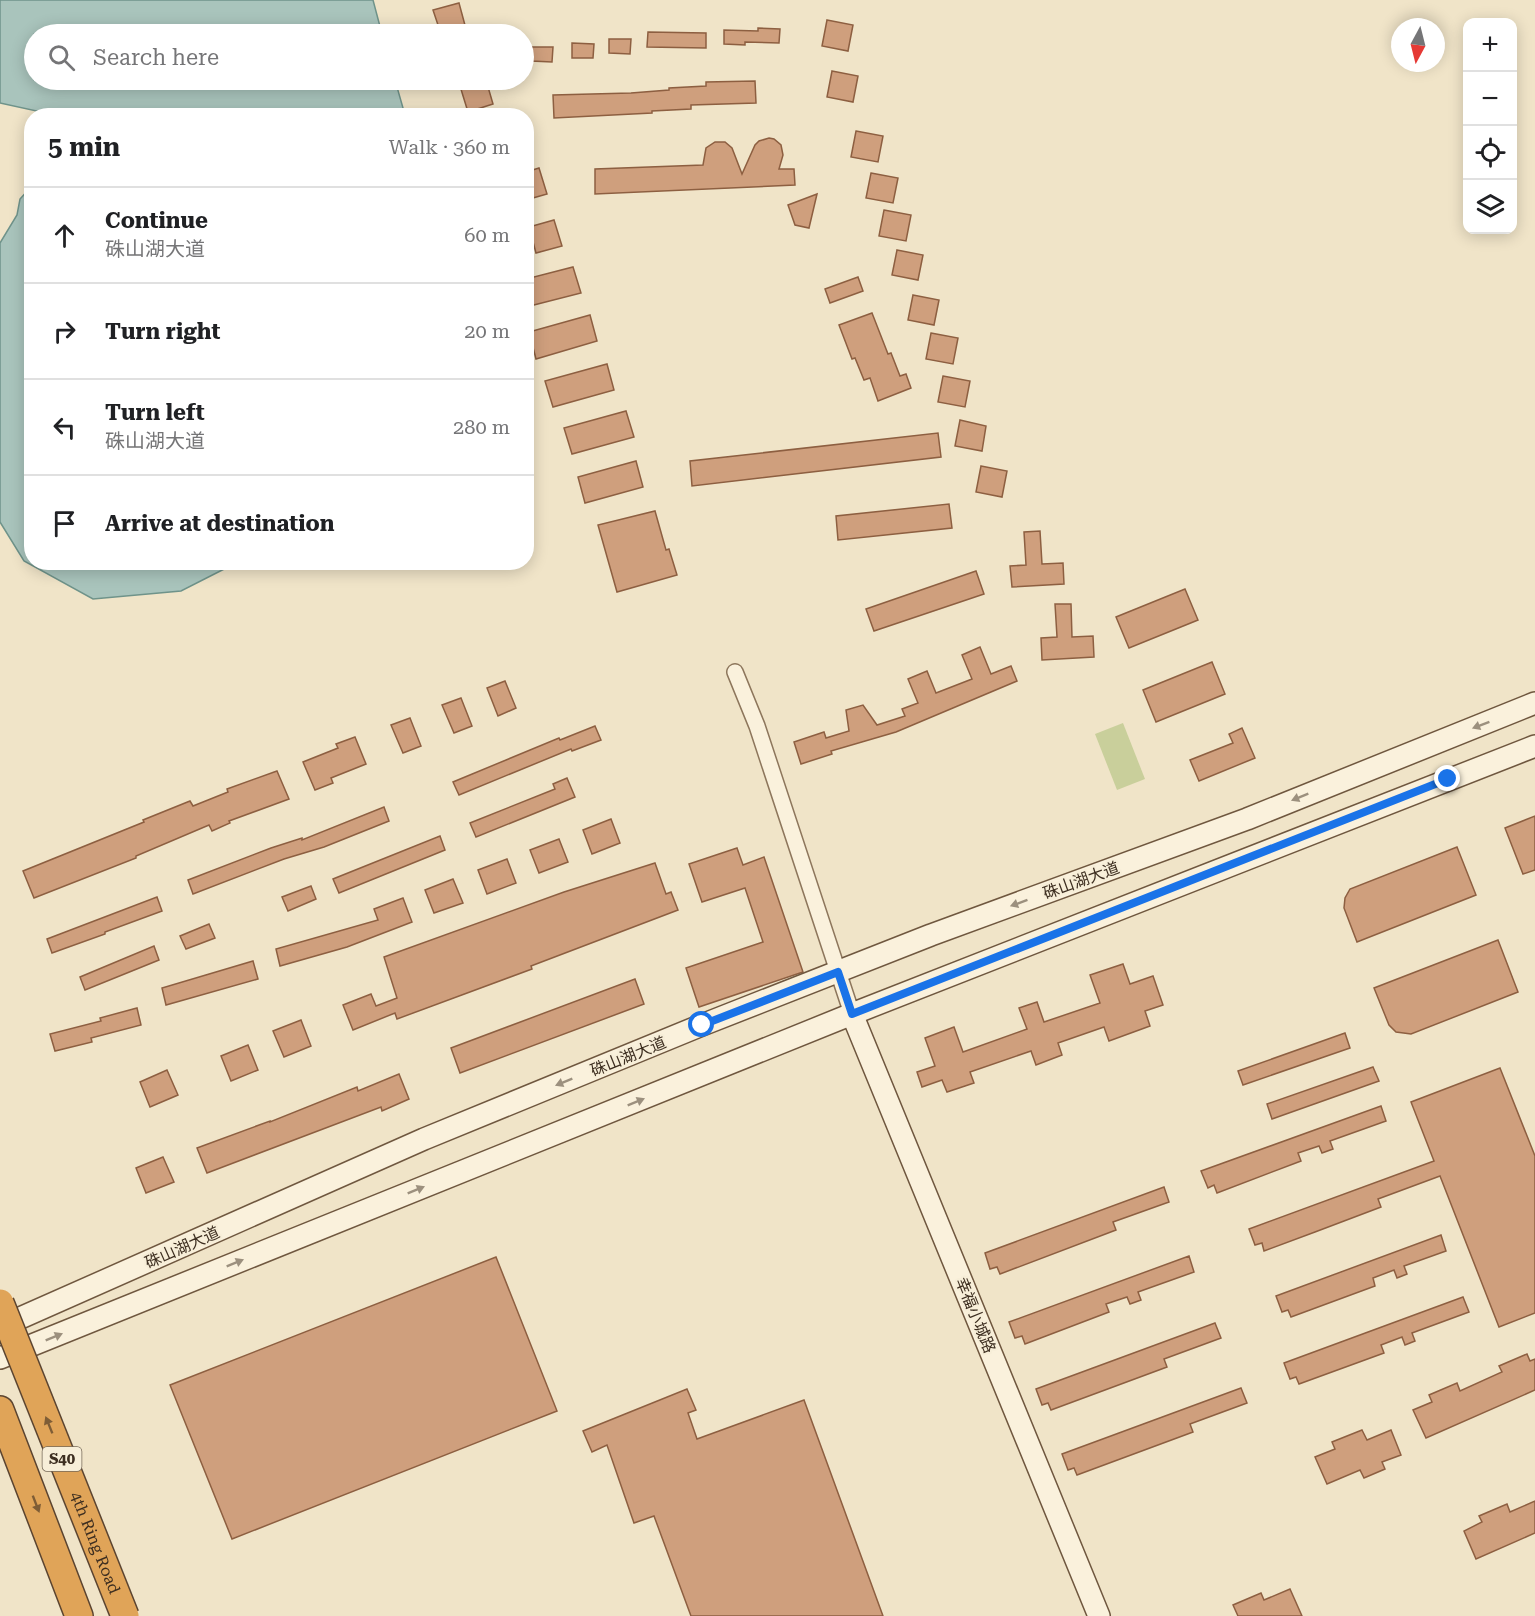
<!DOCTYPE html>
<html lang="en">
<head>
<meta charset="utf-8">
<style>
  :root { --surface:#fff; --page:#f6f6f6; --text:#202124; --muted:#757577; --line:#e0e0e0 }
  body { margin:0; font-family:"Roboto Serif","Noto Sans SC",serif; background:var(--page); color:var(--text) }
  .controls { position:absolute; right:18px; top:18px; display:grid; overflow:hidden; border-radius:12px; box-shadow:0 3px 15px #0003 }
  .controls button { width:54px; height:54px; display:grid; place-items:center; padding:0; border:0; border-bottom:2px solid var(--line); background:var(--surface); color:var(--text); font:30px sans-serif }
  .compass { position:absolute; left:1391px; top:18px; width:54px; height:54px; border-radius:50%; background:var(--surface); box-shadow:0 3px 15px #0003; rotate:187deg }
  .stop { position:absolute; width:18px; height:18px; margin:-14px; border:4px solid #1a73e8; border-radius:50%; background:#fff }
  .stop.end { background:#1a73e8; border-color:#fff; box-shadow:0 2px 6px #0008 }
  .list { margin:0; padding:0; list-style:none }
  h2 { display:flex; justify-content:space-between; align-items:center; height:78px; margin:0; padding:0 24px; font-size:26px }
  h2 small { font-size:20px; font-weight:400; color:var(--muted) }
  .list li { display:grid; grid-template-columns:39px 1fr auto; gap:18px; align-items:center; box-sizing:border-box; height:96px; padding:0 24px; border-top:2px solid var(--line) }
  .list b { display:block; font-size:22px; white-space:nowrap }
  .list p { margin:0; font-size:20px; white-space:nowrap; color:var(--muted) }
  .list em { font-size:20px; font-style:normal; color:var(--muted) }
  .icon { flex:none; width:33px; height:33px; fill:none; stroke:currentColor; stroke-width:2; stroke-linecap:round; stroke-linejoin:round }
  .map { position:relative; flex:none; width:1535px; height:1616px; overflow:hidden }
  .search { position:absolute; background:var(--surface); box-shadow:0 3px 15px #0003; left:24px; top:24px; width:510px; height:66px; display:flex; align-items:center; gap:15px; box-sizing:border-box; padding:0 21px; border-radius:33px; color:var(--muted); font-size:22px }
  .panel { position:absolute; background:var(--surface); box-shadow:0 3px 15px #0003; left:24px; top:108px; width:510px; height:462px; border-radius:24px }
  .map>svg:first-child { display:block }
  .green { fill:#c9cf9b }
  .water { fill:#a9c4bc; stroke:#6f938a; stroke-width:1.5 }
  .building { fill:#cf9f7d; stroke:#8d5f41; stroke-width:1.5 }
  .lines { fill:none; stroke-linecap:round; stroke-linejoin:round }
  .street-casing { stroke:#8d765c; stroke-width:18 }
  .secondary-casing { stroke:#6f573f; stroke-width:24 }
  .highway-casing { stroke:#5b4430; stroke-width:30 }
  .street { stroke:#faf1dc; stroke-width:15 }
  .secondary { stroke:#faf1dc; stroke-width:21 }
  .highway { stroke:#e0a458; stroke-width:27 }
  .highway-bridge-casing { stroke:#5b4430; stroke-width:30; stroke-linecap:butt }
  .highway-bridge { stroke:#e0a458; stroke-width:27 }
  .oneway { fill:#9c907e }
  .oneway2 { fill:#7e5d36 }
  .route { stroke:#1a73e8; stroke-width:8 }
  .labels { text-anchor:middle; stroke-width:4.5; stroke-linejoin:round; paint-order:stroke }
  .shield { fill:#f7eed8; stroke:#756857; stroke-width:1.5 }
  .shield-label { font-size:15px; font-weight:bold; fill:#3d2e20 }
  .street-label { font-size:16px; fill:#3d2e20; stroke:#f7eed8 }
</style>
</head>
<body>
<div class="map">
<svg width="1535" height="1616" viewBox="0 0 1535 1616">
  <rect width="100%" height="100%" fill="#f0e4c8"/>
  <!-- green -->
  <polygon class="green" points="1123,723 1145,779 1117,790 1095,734"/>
  <!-- water -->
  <g class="water">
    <polygon points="0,0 373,0 382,34 34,34 34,80 395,80 405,115 46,116 46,113 0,103"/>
    <polygon points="31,187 32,562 236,563 181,591 93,599 24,561 0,522 0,243 17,215 20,199"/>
  </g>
  <!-- building -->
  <g class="building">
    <polygon points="459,3 466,29 441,34 433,10"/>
    <polygon points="827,20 853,25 848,51 822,46"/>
    <polygon points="758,28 780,29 779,43 745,42 745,45 724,44 724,30 758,31"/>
    <polygon points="648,32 706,33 706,48 647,47"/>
    <polygon points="609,39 631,39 630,54 609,53"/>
    <polygon points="572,43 594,44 593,58 572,58"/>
    <polygon points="531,47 553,47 552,62 531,61"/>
    <polygon points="832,71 858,76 853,102 827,97"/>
    <polygon points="481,80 486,80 493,104 468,112 460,86"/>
    <polygon points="755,81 756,103 691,105 691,109 652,111 652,113 554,118 553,95 631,93 669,90 669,88 706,86 706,82"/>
    <polygon points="856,131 883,136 878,162 851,157"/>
    <polygon points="769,138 774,139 781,145 783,155 779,169 794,169 795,185 595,194 595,169 703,165 706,148 715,142 725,142 732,148 742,174 755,145 759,141"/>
    <polygon points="539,168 547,194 526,200 526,172"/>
    <polygon points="871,173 898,178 893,203 866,198"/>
    <polygon points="817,194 809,228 795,225 788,205"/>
    <polygon points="884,210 911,215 906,241 879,236"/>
    <polygon points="554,220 562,246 536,253 529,227"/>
    <polygon points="897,250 923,255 918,280 892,275"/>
    <polygon points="573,267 581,293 526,307 526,279"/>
    <polygon points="858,277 863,291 830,303 825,289"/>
    <polygon points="913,295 939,300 934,325 908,320"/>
    <polygon points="872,313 888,354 891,353 900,376 906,374 911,388 878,401 870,378 864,380 855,358 852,359 839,325"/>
    <polygon points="590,315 597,341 536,359 529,332"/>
    <polygon points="931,333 958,338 953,364 926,359"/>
    <polygon points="607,364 614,390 553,407 545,381"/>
    <polygon points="943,376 970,381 965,407 938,402"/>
    <polygon points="626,411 634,437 572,454 564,428"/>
    <polygon points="960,420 986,426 982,451 955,446"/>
    <polygon points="938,433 941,457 692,486 690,461"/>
    <polygon points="636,461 643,487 585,503 578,477"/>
    <polygon points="981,466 1007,471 1002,497 976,492"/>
    <polygon points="949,504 952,528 838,540 836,516"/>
    <polygon points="655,511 666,550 669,549 677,575 617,592 598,525"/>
    <polygon points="1040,531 1042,564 1063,563 1064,584 1012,587 1010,566 1026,565 1024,532"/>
    <polygon points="976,571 984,594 874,631 866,609"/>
    <polygon points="1185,589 1198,620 1129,648 1116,617"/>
    <polygon points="1055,604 1071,604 1072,637 1093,636 1094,657 1042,660 1041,638 1057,637"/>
    <polygon points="980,647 991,674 1011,666 1017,681 896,732 831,751 832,754 801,764 794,742 824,732 826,738 849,731 846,710 863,705 877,725 905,716 902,709 918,703 908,679 927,671 936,693 972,679 962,655"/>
    <polygon points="1212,662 1225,694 1156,722 1143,690"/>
    <polygon points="505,681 516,708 498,716 487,688"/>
    <polygon points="461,698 472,726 454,733 442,705"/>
    <polygon points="410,718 421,746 403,753 391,725"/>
    <polygon points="595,726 601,740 572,751 571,749 459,795 453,782 559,738 560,740"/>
    <polygon points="1242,728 1255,758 1199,781 1190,760 1233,743 1229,734"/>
    <polygon points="355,737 366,764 331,778 333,783 315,790 303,762 338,748 336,744"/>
    <polygon points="277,771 289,799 229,821 230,823 212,831 209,825 136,856 136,858 34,898 23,871 144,822 143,820 190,801 193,806 228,792 227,789"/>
    <polygon points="567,778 575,797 476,837 470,823 555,789 553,784"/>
    <polygon points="384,807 389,821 324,847 284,859 193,894 188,880 271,848 302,838 302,840"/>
    <polygon points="1535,816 1535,870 1523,874 1505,828"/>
    <polygon points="611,819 620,843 592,854 583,830"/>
    <polygon points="440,836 445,850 339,893 333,879"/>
    <polygon points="559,839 568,862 539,873 530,850"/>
    <polygon points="1457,847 1476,895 1357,942 1344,908 1345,898 1350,889"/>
    <polygon points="737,848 743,865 764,857 803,972 699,1007 686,968 763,942 745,888 702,902 689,864"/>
    <polygon points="507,859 516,883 487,894 478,870"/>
    <polygon points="655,863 666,894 671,892 678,910 531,966 532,969 397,1019 395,1013 353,1030 343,1005 371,994 376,1006 397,998 384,957 564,892"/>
    <polygon points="453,879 463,903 434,913 425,890"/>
    <polygon points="311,886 316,899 288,911 282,897"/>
    <polygon points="157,897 162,911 105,932 105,934 52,953 47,939"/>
    <polygon points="403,898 412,922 347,947 280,966 276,949 378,920 374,909"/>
    <polygon points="209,924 215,938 186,949 180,936"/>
    <polygon points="1498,940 1518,992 1411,1034 1396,1032 1389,1025 1374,988"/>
    <polygon points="154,946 159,960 85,990 80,977"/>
    <polygon points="253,961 258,979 166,1005 162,988"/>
    <polygon points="1123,964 1130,984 1153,976 1163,1005 1145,1011 1150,1026 1109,1041 1104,1027 1058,1043 1062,1055 1036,1065 1031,1051 970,1072 974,1083 947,1092 942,1080 922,1087 917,1072 935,1066 925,1038 954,1027 963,1052 1027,1029 1019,1008 1037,1002 1044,1022 1100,1003 1090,975"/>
    <polygon points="635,979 644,1004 460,1073 451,1048"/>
    <polygon points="137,1008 141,1025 91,1038 92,1042 55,1051 50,1034 101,1021 100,1018"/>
    <polygon points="301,1020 311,1046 284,1057 273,1031"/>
    <polygon points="1345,1033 1350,1048 1243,1085 1238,1071"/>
    <polygon points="248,1045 258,1070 231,1081 221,1056"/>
    <polygon points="1373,1067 1379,1081 1272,1119 1267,1104"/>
    <polygon points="1500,1068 1535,1156 1535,1313 1499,1327 1440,1176 1378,1199 1381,1207 1315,1232 1264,1251 1262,1243 1255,1245 1249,1229 1434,1161 1411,1102"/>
    <polygon points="167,1070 178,1095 150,1107 140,1082"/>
    <polygon points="399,1074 409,1099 382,1111 381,1107 207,1173 197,1148 270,1121 270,1122 357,1087 358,1091"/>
    <polygon points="1381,1106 1386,1121 1330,1141 1333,1149 1322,1153 1319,1146 1298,1153 1301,1161 1217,1193 1214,1185 1208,1188 1201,1171"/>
    <polygon points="163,1157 174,1182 146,1193 136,1168"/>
    <polygon points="1164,1187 1169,1202 1113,1222 1116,1230 1000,1274 997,1267 990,1269 985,1253"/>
    <polygon points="1441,1235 1446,1251 1404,1266 1407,1274 1397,1278 1394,1270 1373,1278 1375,1286 1291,1317 1288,1310 1282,1312 1276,1296"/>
    <polygon points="1189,1256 1194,1272 1138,1292 1141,1300 1130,1304 1127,1297 1106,1304 1109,1312 1025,1344 1022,1336 1015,1338 1009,1322"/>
    <polygon points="496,1257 557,1411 232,1539 170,1385"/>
    <polygon points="1463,1297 1469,1312 1412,1333 1415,1341 1405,1345 1402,1337 1381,1345 1384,1353 1299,1384 1296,1377 1290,1379 1284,1363"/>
    <polygon points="1215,1323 1221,1338 1164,1359 1167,1367 1051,1410 1048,1403 1042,1405 1036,1389"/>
    <polygon points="1527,1354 1530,1361 1535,1359 1535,1390 1426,1438 1413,1410 1432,1402 1429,1395 1457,1383 1460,1391 1502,1372 1499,1366"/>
    <polygon points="1241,1388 1247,1403 1190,1424 1193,1432 1077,1475 1074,1468 1068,1470 1062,1454"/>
    <polygon points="687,1389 696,1410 688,1413 697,1439 804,1400 883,1616 691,1616 654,1516 634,1523 607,1445 592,1452 583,1431"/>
    <polygon points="1362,1430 1367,1440 1391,1430 1401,1455 1382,1462 1385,1469 1364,1478 1360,1470 1327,1484 1315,1457 1335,1449 1332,1442"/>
    <polygon points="1535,1501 1535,1533 1476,1559 1464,1531 1482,1522 1479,1516 1507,1504 1510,1512"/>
    <polygon points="1290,1589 1302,1616 1238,1616 1233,1605 1261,1593 1264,1600"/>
  </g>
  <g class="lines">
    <defs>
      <polyline id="street" points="735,672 757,726 852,1014"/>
      <g id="secondary">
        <polyline points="852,1014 1099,1616"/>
        <polyline points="0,1327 424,1139 702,1025 931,935 1247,819 1535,703"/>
        <polyline points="0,1358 852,1014 1535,746"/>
      </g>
      <polyline id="highway" points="0,1410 79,1616"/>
    </defs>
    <!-- street casing -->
    <use href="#street" class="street-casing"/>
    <!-- secondary casing -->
    <use href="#secondary" class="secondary-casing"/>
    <!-- highway casing -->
    <use href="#highway" class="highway-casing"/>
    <!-- street -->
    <use href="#street" class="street"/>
    <!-- secondary -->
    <use href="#secondary" class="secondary"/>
    <!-- highway -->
    <use href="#highway" class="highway"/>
    <defs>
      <g id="highway-bridge">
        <path id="s1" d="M0,1303L125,1616"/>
      </g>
    </defs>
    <!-- highway-bridge casing -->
    <use href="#highway-bridge" class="highway-bridge-casing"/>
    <!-- highway-bridge -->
    <use href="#highway-bridge" class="highway-bridge"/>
  </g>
  <!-- one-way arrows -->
  <defs><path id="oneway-solid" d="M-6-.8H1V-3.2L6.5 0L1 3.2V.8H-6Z" transform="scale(1.5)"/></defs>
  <g class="oneway">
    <use href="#oneway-solid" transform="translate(1481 725) rotate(159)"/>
    <use href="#oneway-solid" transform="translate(1300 797) rotate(158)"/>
    <use href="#oneway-solid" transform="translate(1019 903) rotate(160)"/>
    <use href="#oneway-solid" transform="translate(564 1082) rotate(158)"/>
    <use href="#oneway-solid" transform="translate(636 1102) rotate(-22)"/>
    <use href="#oneway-solid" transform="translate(416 1190) rotate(-22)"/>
    <use href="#oneway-solid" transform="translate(235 1263) rotate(-22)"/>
    <use href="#oneway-solid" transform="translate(54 1337) rotate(-22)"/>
  </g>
  <g class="oneway2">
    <use href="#oneway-solid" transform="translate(49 1425) rotate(-112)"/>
    <use href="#oneway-solid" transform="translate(36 1504) rotate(69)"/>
  </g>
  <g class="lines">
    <!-- route -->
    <polyline class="route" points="702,1025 838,972 852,1014 1448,779"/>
  </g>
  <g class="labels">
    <!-- shield labels -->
    <rect class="shield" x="42.5" y="1447" width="39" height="24" rx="4.5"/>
    <g class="shield-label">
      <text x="62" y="1464">S40</text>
    </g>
    <!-- street labels -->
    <g class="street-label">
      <text transform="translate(1081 880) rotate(-20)" y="6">硃山湖大道</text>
      <text transform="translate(628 1056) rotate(-22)" y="6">硃山湖大道</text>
      <text transform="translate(182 1247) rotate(-24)" y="6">硃山湖大道</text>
      <text transform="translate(976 1315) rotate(68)" y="6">幸福小城路</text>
      <text dy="6" stroke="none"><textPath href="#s1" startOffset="258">4th Ring Road</textPath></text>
    </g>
  </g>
</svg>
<div class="controls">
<button>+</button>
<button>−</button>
<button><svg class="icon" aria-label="locate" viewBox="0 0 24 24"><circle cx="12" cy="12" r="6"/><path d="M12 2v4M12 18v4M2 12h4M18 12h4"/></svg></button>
<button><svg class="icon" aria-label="layers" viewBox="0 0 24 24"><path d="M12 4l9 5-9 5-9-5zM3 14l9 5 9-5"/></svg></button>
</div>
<svg class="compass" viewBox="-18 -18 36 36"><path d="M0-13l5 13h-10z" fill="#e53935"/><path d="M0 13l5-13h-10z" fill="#757577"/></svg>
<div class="stop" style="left:702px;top:1025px"></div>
<div class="stop end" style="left:1448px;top:779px"></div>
<div class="search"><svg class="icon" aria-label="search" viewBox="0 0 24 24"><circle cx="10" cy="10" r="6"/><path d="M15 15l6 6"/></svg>Search here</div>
<section class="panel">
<h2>5 min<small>Walk · 360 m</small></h2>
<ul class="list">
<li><svg class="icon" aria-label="ahead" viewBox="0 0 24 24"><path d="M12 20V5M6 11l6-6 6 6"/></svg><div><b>Continue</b><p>硃山湖大道</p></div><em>60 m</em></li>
<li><svg class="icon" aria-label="right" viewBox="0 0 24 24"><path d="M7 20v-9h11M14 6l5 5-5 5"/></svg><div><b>Turn right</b></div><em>20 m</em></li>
<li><svg class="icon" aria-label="left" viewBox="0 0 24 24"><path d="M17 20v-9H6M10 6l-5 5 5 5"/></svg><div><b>Turn left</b><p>硃山湖大道</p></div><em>280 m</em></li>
<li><svg class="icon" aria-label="arrive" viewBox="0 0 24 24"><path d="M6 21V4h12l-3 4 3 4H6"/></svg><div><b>Arrive at destination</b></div></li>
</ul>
</section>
</div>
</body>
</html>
